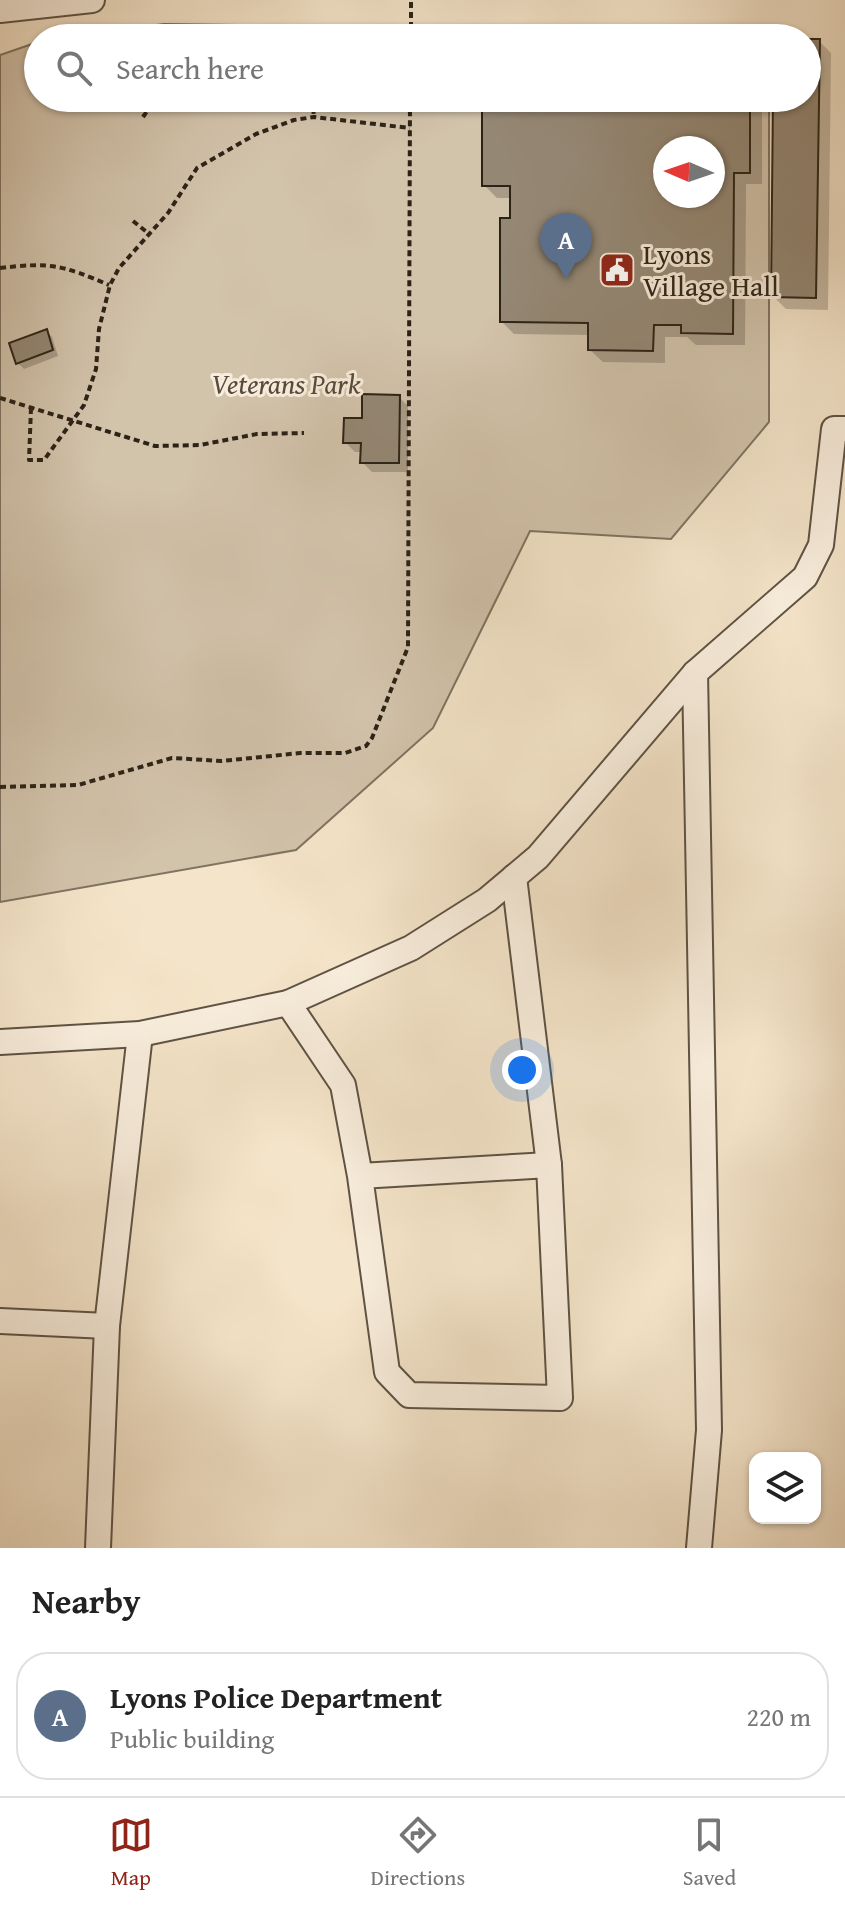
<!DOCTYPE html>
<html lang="en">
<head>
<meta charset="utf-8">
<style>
  :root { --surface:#fff; --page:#f6f6f6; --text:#222; --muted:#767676; --line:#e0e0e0; --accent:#8f2418 }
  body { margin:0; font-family:"Gentium Book Plus",serif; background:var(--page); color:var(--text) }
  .controls { position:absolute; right:24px; bottom:24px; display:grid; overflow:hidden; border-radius:16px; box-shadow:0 2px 6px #0004 }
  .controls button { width:72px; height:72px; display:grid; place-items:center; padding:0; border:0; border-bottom:2px solid var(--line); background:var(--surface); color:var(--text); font:40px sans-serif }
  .compass { position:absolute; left:653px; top:136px; width:72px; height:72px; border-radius:50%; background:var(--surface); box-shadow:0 2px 6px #0004; rotate:272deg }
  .you { position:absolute; left:522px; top:1070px; width:28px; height:28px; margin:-20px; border:6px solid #fff; border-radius:50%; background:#1a73e8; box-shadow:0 0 0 12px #1a73e833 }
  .badge { display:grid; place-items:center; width:52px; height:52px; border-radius:50%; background:var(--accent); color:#fff; font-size:26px; font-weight:700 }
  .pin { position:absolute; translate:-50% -66px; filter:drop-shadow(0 2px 4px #0008) }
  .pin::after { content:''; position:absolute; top:42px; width:28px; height:24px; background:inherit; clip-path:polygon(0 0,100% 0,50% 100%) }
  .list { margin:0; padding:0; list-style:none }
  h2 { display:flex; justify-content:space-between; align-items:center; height:104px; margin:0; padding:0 32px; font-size:34px }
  h2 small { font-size:26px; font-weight:400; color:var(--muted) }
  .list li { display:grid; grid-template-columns:52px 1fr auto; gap:24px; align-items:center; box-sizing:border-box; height:128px; margin:0 16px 16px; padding:0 16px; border:2px solid var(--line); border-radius:32px }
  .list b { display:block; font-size:30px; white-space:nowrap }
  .list p { margin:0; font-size:26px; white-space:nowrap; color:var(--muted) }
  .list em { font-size:26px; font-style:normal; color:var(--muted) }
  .icon { flex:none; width:44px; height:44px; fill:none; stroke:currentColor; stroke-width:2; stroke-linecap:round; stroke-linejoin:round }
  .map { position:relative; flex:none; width:845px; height:1548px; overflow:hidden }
  .search { position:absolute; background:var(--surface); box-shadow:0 2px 6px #0004; left:24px; right:24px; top:24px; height:88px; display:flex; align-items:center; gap:20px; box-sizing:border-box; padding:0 28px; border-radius:44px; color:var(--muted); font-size:30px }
  .sheet { height:248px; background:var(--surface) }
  nav { display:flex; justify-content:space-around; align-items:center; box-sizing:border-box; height:112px; border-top:2px solid var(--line); background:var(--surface); font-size:22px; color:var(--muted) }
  nav a { display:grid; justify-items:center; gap:4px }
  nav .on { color:var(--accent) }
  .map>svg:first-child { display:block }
  .green { fill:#d2c3ab; stroke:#7f7361; stroke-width:2; fill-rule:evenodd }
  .shadow { fill:#0003; fill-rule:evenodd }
  .building { fill:#948774; stroke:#2c2317; stroke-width:2; fill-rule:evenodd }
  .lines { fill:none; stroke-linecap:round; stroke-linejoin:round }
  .minor-casing { stroke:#5e5344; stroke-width:28 }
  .path { stroke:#2c2317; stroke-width:4; stroke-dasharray:6 4; stroke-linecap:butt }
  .minor { stroke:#f8eddc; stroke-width:24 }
  .labels { text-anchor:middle; stroke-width:6; stroke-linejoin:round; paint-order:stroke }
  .poi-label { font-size:28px; fill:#2c2317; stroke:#f8eddc; text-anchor:start }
  .park-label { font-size:28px; font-style:italic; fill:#564b3c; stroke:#f8eddc }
</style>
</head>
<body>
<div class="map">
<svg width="845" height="1548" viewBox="0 0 845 1548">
  <rect width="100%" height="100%" fill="#f4e4c9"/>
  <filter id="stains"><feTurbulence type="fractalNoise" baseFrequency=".0025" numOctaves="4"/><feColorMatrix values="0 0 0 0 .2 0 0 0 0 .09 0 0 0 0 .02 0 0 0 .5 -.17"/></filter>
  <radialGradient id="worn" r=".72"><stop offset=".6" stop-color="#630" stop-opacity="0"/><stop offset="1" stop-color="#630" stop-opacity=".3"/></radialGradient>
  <!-- green -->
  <g class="green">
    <polygon points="164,24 506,29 519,38 55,38"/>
    <path d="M38,42V98H769V422L671,539L530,531L433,728L296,850L0,902V55ZM665,148H713V196H665Z"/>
  </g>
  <!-- shadow -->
  <g class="shadow">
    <polygon points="807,41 819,41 831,53 828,310 786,309 773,296 775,98 807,98"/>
    <path d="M484,98H562L565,112H625V98H752L762,108V184H746L745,345H696L687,337H665V363L603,362L590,350V335L514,334L502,322L512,198H497L484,185ZM665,148H713V196H665Z"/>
    <polygon points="46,331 52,337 58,356 24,369 18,363"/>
    <polygon points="399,397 408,406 408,472 372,472 362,462 362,452 355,452 345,442 364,420"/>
  </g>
  <!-- building -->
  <g class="building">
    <polygon points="807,39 820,39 816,298 771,297 773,98 807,98"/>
    <path d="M482,98H553V110H623V98H750V173H734L733,334L681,333V325H654L653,351L588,350V323L500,322V218H510V186H482ZM665,148H713V196H665Z"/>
    <polygon points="47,329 53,350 16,364 9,343"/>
    <polygon points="362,394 400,395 399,463 360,463 361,443 343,443 344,418 362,418"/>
  </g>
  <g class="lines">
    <defs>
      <g id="minor">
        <polyline points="0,10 92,0"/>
        <polyline points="695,673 709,1430 699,1548"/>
        <polyline points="514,877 549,1165"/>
        <polyline points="288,1003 343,1085 360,1176 387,1372 409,1395 560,1398 549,1165 360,1176"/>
        <polyline points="0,1042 140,1034 288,1003 411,948 487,900 538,857 695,673 805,577 821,545 834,429 845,429"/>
        <polyline points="0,1321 107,1326 140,1034"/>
        <polyline points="98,1548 107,1326"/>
      </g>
    </defs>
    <!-- minor casing -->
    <use href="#minor" class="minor-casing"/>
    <!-- path -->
    <g class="path">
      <polyline points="411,38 411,0"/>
      <polyline points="228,98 250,98"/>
      <polyline points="312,98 314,117"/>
      <polyline points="143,117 156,98"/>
      <polyline points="133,221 148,233"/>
      <path d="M0,268C51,262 62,265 109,285"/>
      <polyline points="0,398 155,446 200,445 257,434 304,433"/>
      <polyline points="31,408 29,460 44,460 84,405 96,369 99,329 110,285 119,268 168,213 197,168 256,134 294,120 314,117 410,128"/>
      <polyline points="0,787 78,785 172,758 222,761 300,753 345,753 366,746 372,738 408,647 410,98"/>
    </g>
    <!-- minor -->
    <use href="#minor" class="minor"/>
  </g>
  <!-- icons -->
  <defs>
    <symbol id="civic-square" viewBox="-11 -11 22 22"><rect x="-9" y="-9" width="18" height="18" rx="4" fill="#8f2418" stroke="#f8eddc"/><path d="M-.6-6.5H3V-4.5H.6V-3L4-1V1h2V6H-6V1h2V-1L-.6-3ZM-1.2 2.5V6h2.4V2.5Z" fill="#fff"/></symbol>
  </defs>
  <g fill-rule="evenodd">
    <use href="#civic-square" x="597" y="250" width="40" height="40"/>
  </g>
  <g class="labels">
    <!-- poi labels -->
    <g class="poi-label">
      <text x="643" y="264">Lyons<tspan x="643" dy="32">Village Hall</tspan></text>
    </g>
    <!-- park labels -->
    <g class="park-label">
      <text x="286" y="394">Veterans Park</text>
    </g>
  </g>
  <rect width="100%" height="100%" filter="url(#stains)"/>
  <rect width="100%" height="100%" fill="url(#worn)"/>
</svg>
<div class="controls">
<button><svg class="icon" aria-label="layers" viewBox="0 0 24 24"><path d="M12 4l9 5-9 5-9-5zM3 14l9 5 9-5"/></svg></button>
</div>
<svg class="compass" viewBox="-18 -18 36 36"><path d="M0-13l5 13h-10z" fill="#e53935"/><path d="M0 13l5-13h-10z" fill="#767676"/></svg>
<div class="you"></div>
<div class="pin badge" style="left:566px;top:279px;background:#5c6f8a">A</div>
<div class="search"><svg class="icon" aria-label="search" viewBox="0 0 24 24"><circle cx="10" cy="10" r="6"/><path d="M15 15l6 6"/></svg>Search here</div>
</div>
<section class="sheet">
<h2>Nearby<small></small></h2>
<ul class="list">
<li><span class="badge" style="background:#5c6f8a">A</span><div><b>Lyons Police Department</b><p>Public building</p></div><em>220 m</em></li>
</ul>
</section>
<nav>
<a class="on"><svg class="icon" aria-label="map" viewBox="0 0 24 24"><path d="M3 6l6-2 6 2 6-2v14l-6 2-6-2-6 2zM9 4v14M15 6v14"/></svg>Map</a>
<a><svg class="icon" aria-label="directions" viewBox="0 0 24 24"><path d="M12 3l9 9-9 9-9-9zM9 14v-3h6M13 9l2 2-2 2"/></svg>Directions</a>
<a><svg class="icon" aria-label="saved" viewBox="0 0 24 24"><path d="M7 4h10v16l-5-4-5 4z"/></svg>Saved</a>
</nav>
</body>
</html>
